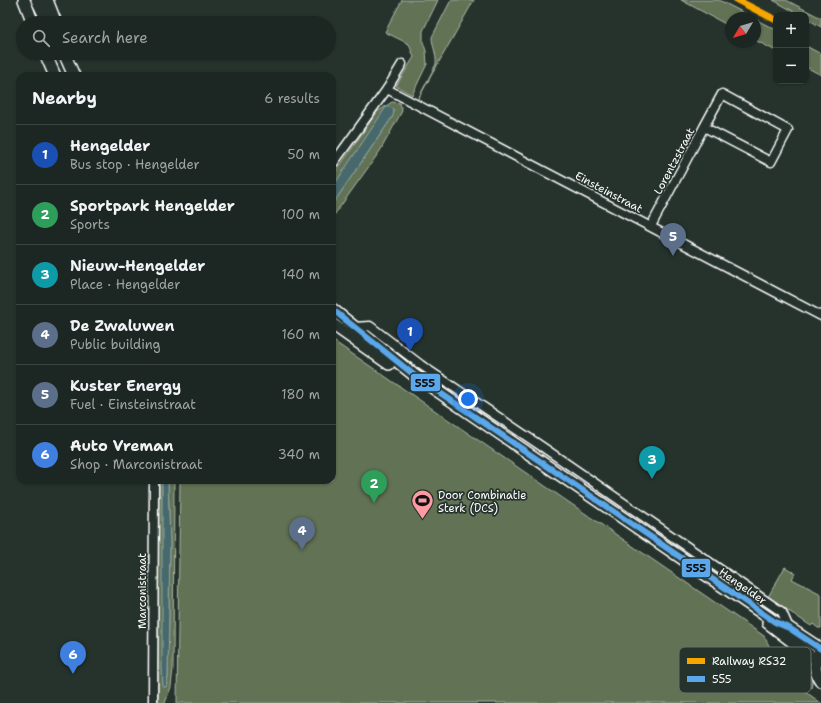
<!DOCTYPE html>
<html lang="en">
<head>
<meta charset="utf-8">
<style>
  :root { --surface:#1c2622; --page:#29322f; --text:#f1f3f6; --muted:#a0a5a5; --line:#3a4340; --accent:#d93025 }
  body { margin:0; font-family:"Shantell Sans",sans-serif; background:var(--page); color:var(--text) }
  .controls { position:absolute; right:12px; top:12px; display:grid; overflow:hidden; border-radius:8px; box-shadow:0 1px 3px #0004 }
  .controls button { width:36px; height:36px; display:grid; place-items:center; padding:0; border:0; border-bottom:1px solid var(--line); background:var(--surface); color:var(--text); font:20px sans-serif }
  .compass { position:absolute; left:725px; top:12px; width:36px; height:36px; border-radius:50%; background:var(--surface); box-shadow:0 1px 3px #0004; rotate:232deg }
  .you { position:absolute; left:468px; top:399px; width:14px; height:14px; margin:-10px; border:3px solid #fff; border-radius:50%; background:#1a73e8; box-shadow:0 0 0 6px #1a73e833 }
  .badge { display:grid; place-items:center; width:26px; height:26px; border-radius:50%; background:var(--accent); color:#fff; font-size:13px; font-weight:700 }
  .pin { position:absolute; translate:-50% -33px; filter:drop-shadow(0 1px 2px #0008) }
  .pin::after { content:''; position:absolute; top:21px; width:14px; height:12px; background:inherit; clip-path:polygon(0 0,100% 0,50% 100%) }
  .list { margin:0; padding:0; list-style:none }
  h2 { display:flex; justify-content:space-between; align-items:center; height:52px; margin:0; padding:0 16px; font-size:17px }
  h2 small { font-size:13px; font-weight:400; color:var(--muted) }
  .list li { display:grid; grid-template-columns:26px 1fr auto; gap:12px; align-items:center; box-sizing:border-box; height:60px; padding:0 16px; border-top:1px solid var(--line) }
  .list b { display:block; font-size:15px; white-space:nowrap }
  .list p { margin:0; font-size:13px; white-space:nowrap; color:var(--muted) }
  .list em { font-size:13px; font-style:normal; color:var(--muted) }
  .icon { flex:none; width:22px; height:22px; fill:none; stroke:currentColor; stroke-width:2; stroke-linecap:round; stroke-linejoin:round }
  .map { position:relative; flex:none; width:821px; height:703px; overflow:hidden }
  .search { position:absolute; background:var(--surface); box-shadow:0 1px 3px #0004; left:16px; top:16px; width:320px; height:44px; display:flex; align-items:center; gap:10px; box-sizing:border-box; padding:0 14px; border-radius:22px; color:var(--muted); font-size:15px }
  .panel { position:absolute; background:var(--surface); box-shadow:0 1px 3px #0004; left:16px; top:72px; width:320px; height:412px; border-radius:12px }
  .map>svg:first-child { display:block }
  .green { fill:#627254; stroke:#b0b8aa }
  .water { fill:#46696c; stroke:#90a5a7 }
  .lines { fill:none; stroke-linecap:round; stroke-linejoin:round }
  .street-casing { stroke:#fff; stroke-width:11 }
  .secondary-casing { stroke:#fff; stroke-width:14 }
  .street { stroke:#26332d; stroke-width:8 }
  .secondary { stroke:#26332d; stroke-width:11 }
  .bus-1-casing { stroke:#26332d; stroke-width:9 }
  .bus-1 { stroke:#5aa8eb; stroke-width:6 }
  .rail-1-casing { stroke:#26332d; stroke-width:10 }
  .rail-1 { stroke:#f7a600; stroke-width:7 }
  .labels { text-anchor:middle; stroke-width:3.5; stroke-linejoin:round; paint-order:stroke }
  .street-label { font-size:11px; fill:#fff; stroke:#26332d }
  .poi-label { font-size:11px; fill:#fff; stroke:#26332d; text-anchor:start }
  .key { fill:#26332d; stroke:#67706c; stroke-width:1 }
  .key-label { font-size:11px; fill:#fff }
  .line-badge { stroke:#26332d; stroke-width:1.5 }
  .pale-badge-label { font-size:11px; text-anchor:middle; font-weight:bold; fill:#111 }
</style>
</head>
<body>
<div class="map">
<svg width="821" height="703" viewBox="0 0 821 703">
  <rect width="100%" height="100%" fill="#26332d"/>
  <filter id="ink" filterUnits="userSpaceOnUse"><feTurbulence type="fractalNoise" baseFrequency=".025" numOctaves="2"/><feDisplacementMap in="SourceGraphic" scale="8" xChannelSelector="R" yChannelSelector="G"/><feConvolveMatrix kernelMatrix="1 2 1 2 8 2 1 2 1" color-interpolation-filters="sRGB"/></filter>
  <g filter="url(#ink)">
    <!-- green -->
    <g class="green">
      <polygon points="402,0 438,0 423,31 423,42 426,51 427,64 412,95 396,86 414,57 409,44 385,32"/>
      <path d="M451,0H474L418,99L436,64C437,54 432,46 432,37Z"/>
      <polygon points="681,0 719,0 754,18 731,18 731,27"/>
      <polygon points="773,0 786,0 821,18 821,27 806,18 806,15 800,15"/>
      <polygon points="755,19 776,30 776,51 755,40"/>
      <polygon points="806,46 821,54 821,75 806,67"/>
      <polygon points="392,102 400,103 402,111 380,151 332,218 332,205 393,116 386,108 332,188 332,177 377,112"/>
      <polygon points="332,340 764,636 785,677 821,703 177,703 180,480 332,480"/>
      <polygon points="159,480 162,480 163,687 167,684 168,677 170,544 168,480 174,480 173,668 171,687 165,703 158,703"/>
      <polygon points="785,567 795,573 792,579 821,594 821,628 818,628 813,624 811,626 768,597"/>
      <path d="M804,655C811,664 814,676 811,688L795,677L793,673L794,669Z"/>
    </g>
    <!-- water -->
    <g class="water">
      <polygon points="386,107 389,107 394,110 393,116 332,205 332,188"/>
      <polygon points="162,480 168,480 170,544 168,677 166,687 163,687 162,667"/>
    </g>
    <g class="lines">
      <defs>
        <g id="street">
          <polyline points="402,64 387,89 821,316"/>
          <polyline points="332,165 387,89"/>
          <polyline points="651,226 704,127 771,162 788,130 722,94 704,127"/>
          <polyline points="353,327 370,326 421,365 544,448 782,612 789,628"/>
          <polyline points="153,703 154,480"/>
        </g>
        <g id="secondary">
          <polyline points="24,0 33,23"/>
          <polyline points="37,0 48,23"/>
          <polyline points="47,0 56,23"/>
          <polyline points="45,53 55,76"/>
          <polyline points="64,53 74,76"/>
          <polyline points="332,309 414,375 775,622 789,628 821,649"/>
          <polyline points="332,324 389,364"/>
          <polyline points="768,623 816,660"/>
          <path d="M818,655C814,664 814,672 821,681"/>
        </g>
      </defs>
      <!-- street casing -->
      <use href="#street" class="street-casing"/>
      <!-- secondary casing -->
      <use href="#secondary" class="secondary-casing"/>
      <!-- street -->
      <use href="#street" class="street"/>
      <!-- secondary -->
      <use href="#secondary" class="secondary"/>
      <defs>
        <polyline id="bus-1" points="332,309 414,375 775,622 789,628 821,649"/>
      </defs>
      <!-- bus-1 casing -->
      <use href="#bus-1" class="bus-1-casing"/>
      <!-- bus-1 -->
      <use href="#bus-1" class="bus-1"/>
      <defs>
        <polyline id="rail-1" points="737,0 776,20"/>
      </defs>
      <!-- rail-1 casing -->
      <use href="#rail-1" class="rail-1-casing"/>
      <!-- rail-1 -->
      <use href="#rail-1" class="rail-1"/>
    </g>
  </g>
  <!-- icons -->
  <defs>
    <symbol id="stadium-pin" viewBox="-11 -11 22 30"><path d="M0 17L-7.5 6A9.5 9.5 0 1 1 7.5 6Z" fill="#ff9aa2" stroke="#26332d"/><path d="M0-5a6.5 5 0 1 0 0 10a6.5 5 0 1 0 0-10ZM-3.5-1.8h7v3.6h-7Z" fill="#111"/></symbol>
  </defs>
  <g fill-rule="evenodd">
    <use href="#stadium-pin" x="410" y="488" width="25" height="34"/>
  </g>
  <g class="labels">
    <!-- street labels -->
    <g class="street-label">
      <text transform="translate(674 161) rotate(-62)" y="4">Lorentzstraat</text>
      <text transform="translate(609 192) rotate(28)" y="4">Einsteinstraat</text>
      <text transform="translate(743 586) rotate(35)" y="4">Hengelder</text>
      <text transform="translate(142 591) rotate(-90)" y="4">Marconistraat</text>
    </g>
    <!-- poi labels -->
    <g class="poi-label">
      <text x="438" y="499">Door Combinatie<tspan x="438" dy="13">Sterk (DCS)</tspan></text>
    </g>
  </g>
  <!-- legend -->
  <rect x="679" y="647" width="132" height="46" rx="6" class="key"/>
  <rect x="687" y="658" width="18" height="6" fill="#f7a600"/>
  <rect x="687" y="676" width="18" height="6" fill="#5aa8eb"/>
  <g class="key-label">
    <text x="712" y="665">Railway RS32</text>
    <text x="712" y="683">555</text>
  </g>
  <g class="line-badge">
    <rect x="410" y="373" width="31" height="19" rx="4" fill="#5aa8eb"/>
    <rect x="681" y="558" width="30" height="20" rx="4" fill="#5aa8eb"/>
  </g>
  <g class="pale-badge-label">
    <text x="425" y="387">555</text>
    <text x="696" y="572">555</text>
  </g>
</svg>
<div class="controls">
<button>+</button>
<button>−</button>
</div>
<svg class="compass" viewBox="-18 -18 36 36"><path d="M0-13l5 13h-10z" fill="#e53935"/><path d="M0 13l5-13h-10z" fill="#a0a5a5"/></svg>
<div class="you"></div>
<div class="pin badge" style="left:410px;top:351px;background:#1a4fb4">1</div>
<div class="pin badge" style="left:374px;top:503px;background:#2e9e5b">2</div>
<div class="pin badge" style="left:652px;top:479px;background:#0f9aa8">3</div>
<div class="pin badge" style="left:302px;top:550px;background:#5c6f8a">4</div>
<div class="pin badge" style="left:673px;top:256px;background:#5c6f8a">5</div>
<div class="pin badge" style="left:73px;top:674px;background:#3f7fe0">6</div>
<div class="search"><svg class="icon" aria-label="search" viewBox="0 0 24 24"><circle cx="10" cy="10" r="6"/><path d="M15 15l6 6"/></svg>Search here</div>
<section class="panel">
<h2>Nearby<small>6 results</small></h2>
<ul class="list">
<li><span class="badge" style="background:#1a4fb4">1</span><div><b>Hengelder</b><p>Bus stop · Hengelder</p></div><em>50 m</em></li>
<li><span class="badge" style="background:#2e9e5b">2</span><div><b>Sportpark Hengelder</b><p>Sports</p></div><em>100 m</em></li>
<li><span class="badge" style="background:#0f9aa8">3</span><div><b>Nieuw-Hengelder</b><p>Place · Hengelder</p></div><em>140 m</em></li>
<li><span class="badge" style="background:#5c6f8a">4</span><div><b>De Zwaluwen</b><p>Public building</p></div><em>160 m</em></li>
<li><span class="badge" style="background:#5c6f8a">5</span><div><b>Kuster Energy</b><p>Fuel · Einsteinstraat</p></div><em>180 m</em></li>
<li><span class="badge" style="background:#3f7fe0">6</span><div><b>Auto Vreman</b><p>Shop · Marconistraat</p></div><em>340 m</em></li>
</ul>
</section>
</div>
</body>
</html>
